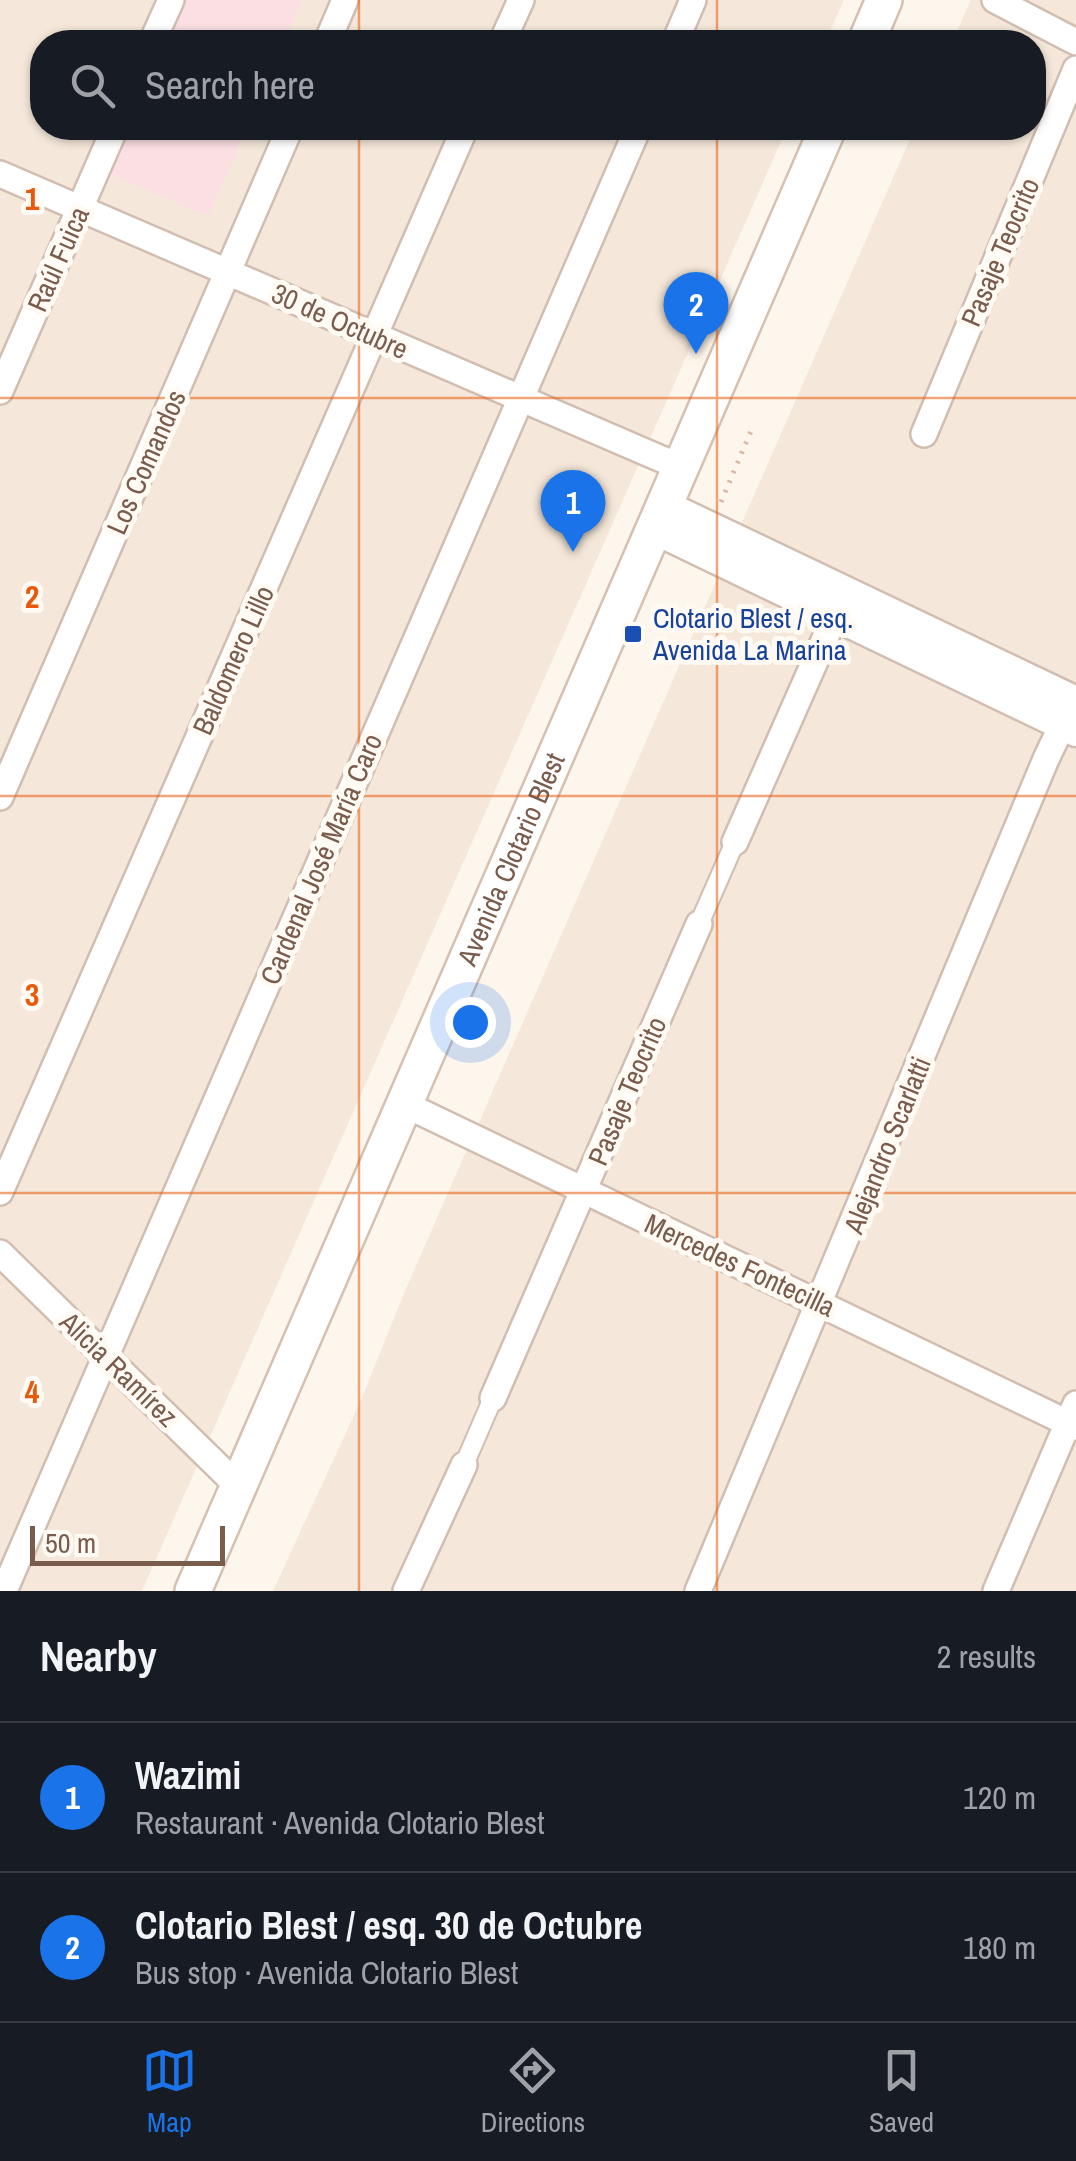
<!DOCTYPE html>
<html lang="en">
<head>
<meta charset="utf-8">
<style>
  :root { --surface:#171b24; --page:#242831; --text:#f1f3f6; --muted:#9ea1a6; --line:#363941; --accent:#1a73e8 }
  body { margin:0; font-family:"Archivo Narrow",sans-serif; background:var(--page); color:var(--text) }
  .scale { position:absolute; left:30px; bottom:25px; width:195px; box-sizing:border-box; padding-left:10px; border:5px solid #7a5c4d; border-top:0; font-size:28px; line-height:35px; white-space:nowrap; color:#7a5c4d; -webkit-text-stroke:8px #fffaf3; paint-order:stroke }
  .you { position:absolute; left:470px; top:1022px; width:35px; height:35px; margin:-25px; border:8px solid #fff; border-radius:50%; background:#1a73e8; box-shadow:0 0 0 15px #1a73e833 }
  .badge { display:grid; place-items:center; width:65px; height:65px; border-radius:50%; background:var(--accent); color:#fff; font-size:32px; font-weight:700 }
  .pin { position:absolute; translate:-50% -82px; filter:drop-shadow(0 2px 5px #0008) }
  .pin::after { content:''; position:absolute; top:52px; width:35px; height:30px; background:inherit; clip-path:polygon(0 0,100% 0,50% 100%) }
  .list { margin:0; padding:0; list-style:none }
  h2 { display:flex; justify-content:space-between; align-items:center; height:130px; margin:0; padding:0 40px; font-size:42px }
  h2 small { font-size:32px; font-weight:400; color:var(--muted) }
  .list li { display:grid; grid-template-columns:65px 1fr auto; gap:30px; align-items:center; box-sizing:border-box; height:150px; padding:0 40px; border-top:2px solid var(--line) }
  .list b { display:block; font-size:38px; white-space:nowrap }
  .list p { margin:0; font-size:32px; white-space:nowrap; color:var(--muted) }
  .list em { font-size:32px; font-style:normal; color:var(--muted) }
  .icon { flex:none; width:55px; height:55px; fill:none; stroke:currentColor; stroke-width:2; stroke-linecap:round; stroke-linejoin:round }
  .map { position:relative; flex:none; width:1076px; height:1591px; overflow:hidden }
  .search { position:absolute; background:var(--surface); box-shadow:0 2px 8px #0004; left:30px; right:30px; top:30px; height:110px; display:flex; align-items:center; gap:25px; box-sizing:border-box; padding:0 35px; border-radius:40px; color:var(--muted); font-size:38px }
  .sheet { height:430px; background:var(--surface) }
  nav { display:flex; justify-content:space-around; align-items:center; box-sizing:border-box; height:140px; border-top:2px solid var(--line); background:var(--surface); font-size:28px; color:var(--muted) }
  nav a { display:grid; justify-items:center; gap:5px }
  nav .on { color:var(--accent) }
  .map>svg:first-child { display:block }
  .residential { fill:#f5e8da }
  .medical { fill:#fbdfe3 }
  .lines { fill:none; stroke-linecap:round; stroke-linejoin:round }
  .pedestrian-casing { stroke:#d1beb0; stroke-width:22 }
  .minor-casing { stroke:#d1beb0; stroke-width:30 }
  .tertiary-casing { stroke:#d1beb0; stroke-width:35 }
  .secondary-casing { stroke:#d6c0b0; stroke-width:40 }
  .path { stroke:#d9b8a5; stroke-width:5; stroke-dasharray:2.5 8; stroke-linecap:butt }
  .pedestrian { stroke:#fff; stroke-width:18 }
  .minor { stroke:#fff; stroke-width:25 }
  .tertiary { stroke:#fff; stroke-width:30 }
  .secondary { stroke:#fff; stroke-width:35 }
  .grid { fill:none; stroke:#e8590c; stroke-width:2.5; stroke-opacity:0.55 }
  .transit-dot { fill:#1a4fb4; stroke:#fffaf3; stroke-width:4 }
  .labels { text-anchor:middle; stroke-width:10; stroke-linejoin:round; paint-order:stroke }
  .street-label { font-size:28px; fill:#7a5c4d; stroke:#fffaf3 }
  .transit-label { font-size:28px; fill:#164399; stroke:#fffaf3; text-anchor:start }
  .grid-label { font-size:32px; text-anchor:middle; font-weight:bold; fill:#e8590c; stroke:#fffaf3; stroke-width:10; stroke-linejoin:round; paint-order:stroke }
</style>
</head>
<body>
<div class="map">
<svg width="1076" height="1591" viewBox="0 0 1076 1591">
  <rect width="100%" height="100%" fill="#fdf6ec"/>
  <!-- residential -->
  <g class="residential">
    <polygon points="0,0 844,0 825,42 42,42 42,128 787,128 142,1591 0,1591"/>
    <polygon points="971,0 1076,0 1076,1591 273,1591 361,1400 405,1291 915,128 1034,128 1034,42 952,42"/>
  </g>
  <!-- medical -->
  <g class="medical">
    <polygon points="177,0 302,0 284,42 158,42"/>
    <polygon points="122,128 247,128 208,216 103,171"/>
  </g>
  <g class="lines">
    <defs>
      <g id="pedestrian">
        <polyline points="699,924 735,842"/>
        <polyline points="464,1465 493,1398"/>
      </g>
      <g id="minor">
        <polyline points="995,0 1076,42"/>
        <polyline points="152,42 171,0"/>
        <polyline points="327,42 345,0"/>
        <polyline points="502,42 521,0"/>
        <polyline points="675,42 693,0"/>
        <polyline points="0,174 680,467"/>
        <polyline points="0,391 115,128"/>
        <polyline points="924,434 1076,69"/>
        <polyline points="0,797 290,128"/>
        <polyline points="735,842 842,600"/>
        <polyline points="404,1104 1076,1427"/>
        <polyline points="0,1192 465,128"/>
        <polyline points="0,1253 238,1486"/>
        <polyline points="493,1398 699,924"/>
        <polyline points="4,1591 638,128"/>
        <polyline points="406,1591 464,1465"/>
        <polyline points="698,1591 1046,759 1069,711"/>
        <polyline points="996,1591 1076,1404"/>
      </g>
      <g id="tertiary">
        <polyline points="663,505 1076,702"/>
        <polyline points="653,528 1076,731"/>
      </g>
      <g id="secondary">
        <polyline points="866,42 884,0"/>
        <path id="s1" d="M193,1591L828,128"/>
      </g>
    </defs>
    <!-- pedestrian casing -->
    <use href="#pedestrian" class="pedestrian-casing"/>
    <!-- minor casing -->
    <use href="#minor" class="minor-casing"/>
    <!-- tertiary casing -->
    <use href="#tertiary" class="tertiary-casing"/>
    <!-- secondary casing -->
    <use href="#secondary" class="secondary-casing"/>
    <!-- path -->
    <polyline class="path" points="721,502 751,431"/>
    <!-- pedestrian -->
    <use href="#pedestrian" class="pedestrian"/>
    <!-- minor -->
    <use href="#minor" class="minor"/>
    <!-- tertiary -->
    <use href="#tertiary" class="tertiary"/>
    <!-- secondary -->
    <use href="#secondary" class="secondary"/>
  </g>
  <!-- grid -->
  <path class="grid" d="M359,0V42M717,0V42M359,128V1591M717,128V1591M0,398H1076M0,796H1076M0,1193H1076"/>
  <!-- markers -->
  <rect class="transit-dot" x="623" y="624" width="20" height="20" rx="5"/>
  <g class="labels">
    <!-- street labels -->
    <g class="street-label">
      <text transform="translate(1000 252) rotate(-67)" y="10">Pasaje Teocrito</text>
      <text transform="translate(58 259) rotate(-66)" y="10">Raúl Fuica</text>
      <text transform="translate(340 321) rotate(24)" y="10">30 de Octubre</text>
      <text transform="translate(146 462) rotate(-66)" y="10">Los Comandos</text>
      <text transform="translate(233 660) rotate(-66)" y="10">Baldomero Lillo</text>
      <text transform="translate(321 859) rotate(-67)" y="10">Cardenal José María Caro</text>
      <text dy="10" stroke="none"><textPath href="#s1" startOffset="798">Avenida Clotario Blest</textPath></text>
      <text transform="translate(627 1091) rotate(-67)" y="10">Pasaje Teocrito</text>
      <text transform="translate(887 1145) rotate(-68)" y="10">Alejandro Scarlatti</text>
      <text transform="translate(740 1265) rotate(25)" y="10">Mercedes Fontecilla</text>
      <text transform="translate(119 1369) rotate(44)" y="10">Alicia Ramírez</text>
    </g>
    <!-- transit labels -->
    <g class="transit-label">
      <text x="653" y="628">Clotario Blest / esq.<tspan x="653" dy="32">Avenida La Marina</tspan></text>
    </g>
  </g>
  <g class="grid-label">
    <text x="32" y="210">1</text>
    <text x="32" y="608">2</text>
    <text x="32" y="1006">3</text>
    <text x="32" y="1403">4</text>
  </g>
</svg>
<div class="scale">50 m</div>
<div class="you"></div>
<div class="pin badge" style="left:573px;top:552px">1</div>
<div class="pin badge" style="left:696px;top:354px">2</div>
<div class="search"><svg class="icon" aria-label="search" viewBox="0 0 24 24"><circle cx="10" cy="10" r="6"/><path d="M15 15l6 6"/></svg>Search here</div>
</div>
<section class="sheet">
<h2>Nearby<small>2 results</small></h2>
<ul class="list">
<li><span class="badge">1</span><div><b>Wazimi</b><p>Restaurant · Avenida Clotario Blest</p></div><em>120 m</em></li>
<li><span class="badge">2</span><div><b>Clotario Blest / esq. 30 de Octubre</b><p>Bus stop · Avenida Clotario Blest</p></div><em>180 m</em></li>
</ul>
</section>
<nav>
<a class="on"><svg class="icon" aria-label="map" viewBox="0 0 24 24"><path d="M3 6l6-2 6 2 6-2v14l-6 2-6-2-6 2zM9 4v14M15 6v14"/></svg>Map</a>
<a><svg class="icon" aria-label="directions" viewBox="0 0 24 24"><path d="M12 3l9 9-9 9-9-9zM9 14v-3h6M13 9l2 2-2 2"/></svg>Directions</a>
<a><svg class="icon" aria-label="saved" viewBox="0 0 24 24"><path d="M7 4h10v16l-5-4-5 4z"/></svg>Saved</a>
</nav>
</body>
</html>
